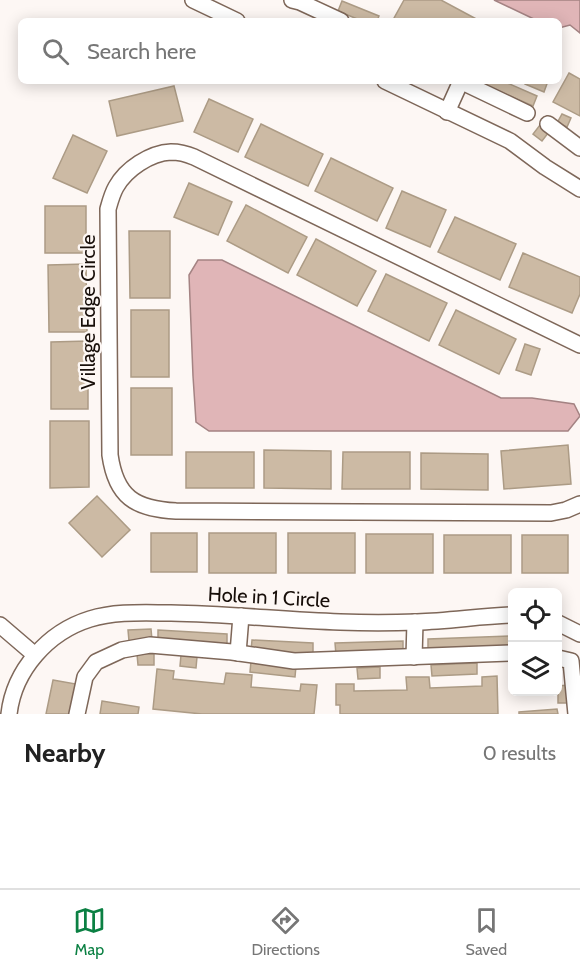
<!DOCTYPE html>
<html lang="en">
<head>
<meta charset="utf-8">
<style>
  :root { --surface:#fff; --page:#f6f6f6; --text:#222; --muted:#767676; --line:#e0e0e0; --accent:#0b8043 }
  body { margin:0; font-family:Cabin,sans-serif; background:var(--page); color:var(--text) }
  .controls { position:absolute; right:18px; bottom:18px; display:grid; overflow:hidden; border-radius:9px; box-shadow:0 3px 15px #0003 }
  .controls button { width:54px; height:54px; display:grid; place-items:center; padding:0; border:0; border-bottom:2px solid var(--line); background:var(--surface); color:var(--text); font:30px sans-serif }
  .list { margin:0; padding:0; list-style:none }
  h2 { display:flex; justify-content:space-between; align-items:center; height:78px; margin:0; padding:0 24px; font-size:26px }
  h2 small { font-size:20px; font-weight:400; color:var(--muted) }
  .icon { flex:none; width:33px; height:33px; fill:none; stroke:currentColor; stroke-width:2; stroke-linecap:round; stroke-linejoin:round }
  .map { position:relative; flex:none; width:580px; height:714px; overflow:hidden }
  .search { position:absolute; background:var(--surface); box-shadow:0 3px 15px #0003; left:18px; right:18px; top:18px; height:66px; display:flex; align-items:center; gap:15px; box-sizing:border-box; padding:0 21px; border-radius:9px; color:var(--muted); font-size:22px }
  .sheet { height:174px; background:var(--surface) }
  nav { display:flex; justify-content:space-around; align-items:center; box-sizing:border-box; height:84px; border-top:2px solid var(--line); background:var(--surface); font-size:16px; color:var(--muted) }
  nav a { display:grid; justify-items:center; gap:3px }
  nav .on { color:var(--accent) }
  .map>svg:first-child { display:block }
  .water { fill:#e0b5b7; stroke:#a48383; stroke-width:1.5 }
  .building { fill:#ccbaa4; stroke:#ac9b85; stroke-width:1.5 }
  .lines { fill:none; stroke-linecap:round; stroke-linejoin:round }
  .minor-casing { stroke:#7e6759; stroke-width:18 }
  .minor { stroke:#fff; stroke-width:15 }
  .labels { text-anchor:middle; stroke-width:4.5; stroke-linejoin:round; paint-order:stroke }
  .street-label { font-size:20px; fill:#170e09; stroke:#fdf7f4 }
</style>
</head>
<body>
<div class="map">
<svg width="580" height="714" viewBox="0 0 580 714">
  <rect width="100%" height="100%" fill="#fdf7f4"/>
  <!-- water -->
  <g class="water">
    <polygon points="494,0 580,0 580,33 570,25 559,28 559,21 538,21"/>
    <polygon points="198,260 222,260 501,398 532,398 574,404 580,416 568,431 209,431 196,422 193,376 189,275"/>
  </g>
  <!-- building -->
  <g class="building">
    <polygon points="404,0 441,0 480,21 395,21 393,20"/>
    <polygon points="342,1 379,16 377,21 362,21 338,11"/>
    <polygon points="569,73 580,79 580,116 553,102"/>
    <polygon points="481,81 503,81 537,96 533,106 480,83"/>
    <polygon points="526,81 548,81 544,92 525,84"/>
    <polygon points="174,86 183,121 117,136 109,101"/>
    <polygon points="209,99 253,119 238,152 194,132"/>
    <polygon points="562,114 571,118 567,127 557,123"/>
    <polygon points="261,124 323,154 308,186 245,157"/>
    <polygon points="540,125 549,132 542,141 533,134"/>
    <polygon points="73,135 107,151 87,193 53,178"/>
    <polygon points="331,158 393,188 377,221 315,191"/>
    <polygon points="189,183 232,202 218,235 174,217"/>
    <polygon points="402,191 446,210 430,247 386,228"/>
    <polygon points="246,205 307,237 288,273 227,241"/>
    <rect x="45" y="206" width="41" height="47"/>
    <polygon points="455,217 516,244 500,280 438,252"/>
    <polygon points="129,231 170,231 170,298 130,298"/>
    <polygon points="316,239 376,271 357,306 297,275"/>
    <polygon points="523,253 580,277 580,294 572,313 509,287"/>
    <polygon points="86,264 87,332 49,332 48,265"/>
    <polygon points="386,274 447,303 429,341 368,311"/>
    <rect x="131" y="310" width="38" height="67"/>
    <polygon points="456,310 516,339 499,374 439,345"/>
    <polygon points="88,341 88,409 51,409 51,342"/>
    <polygon points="525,344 540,349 531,375 516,370"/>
    <rect x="131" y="388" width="41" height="67"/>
    <polygon points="50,421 89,421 89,487 50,488"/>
    <polygon points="568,445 571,484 504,489 501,451"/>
    <polygon points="264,450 331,451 331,489 264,488"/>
    <rect x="186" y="452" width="68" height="36"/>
    <polygon points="343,452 410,452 410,489 342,489"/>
    <polygon points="421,453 488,454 488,490 421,489"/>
    <polygon points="97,496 130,530 102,557 69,523"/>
    <rect x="151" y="533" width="46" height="39"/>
    <rect x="209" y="533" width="67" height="40"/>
    <rect x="288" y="533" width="67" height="40"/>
    <rect x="366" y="534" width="67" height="39"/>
    <rect x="444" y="535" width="67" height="38"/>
    <rect x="522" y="535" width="46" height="38"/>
    <polygon points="151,629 152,640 129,641 128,630"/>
    <polygon points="158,630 227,634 227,646 158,642"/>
    <polygon points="512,636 512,648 428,651 428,639"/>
    <polygon points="252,640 313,643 313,655 251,651"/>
    <polygon points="403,641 403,653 336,655 335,643"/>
    <polygon points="137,654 154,654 154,665 138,665"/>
    <polygon points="181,655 197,657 196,668 180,666"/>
    <polygon points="251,661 296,666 295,677 250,672"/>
    <polygon points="477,663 477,674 432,676 431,665"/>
    <polygon points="380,667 380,678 358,679 357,668"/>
    <polygon points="157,669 174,671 173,679 224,684 226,673 252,675 251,687 300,691 301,684 317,685 314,714 202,714 153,709"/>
    <polygon points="497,676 498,714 340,714 340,705 336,705 336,684 354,684 354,691 407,690 406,677 429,677 430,688 482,686 482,677"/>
    <polygon points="53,680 76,684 70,714 46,714"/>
    <polygon points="568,685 569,703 558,703 558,686"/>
    <polygon points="102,701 139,707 138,714 100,714"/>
    <polygon points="557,709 558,714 519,714 519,712"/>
  </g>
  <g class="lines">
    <defs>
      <g id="minor">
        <polyline points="193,0 237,21"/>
        <polyline points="292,0 300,2 341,21"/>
        <polyline points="385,81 510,141 545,167 580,189"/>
        <polyline points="460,81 527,113"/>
        <polyline points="447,112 461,81"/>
        <polyline points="548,124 580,148"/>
        <path d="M580,345L194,157C187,154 179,152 171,152C150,153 126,169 116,187C112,194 110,202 108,209L110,455C116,497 135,509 176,511L551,513L566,510L580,504"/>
        <polyline points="558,623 580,634"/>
        <polyline points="0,625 35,655"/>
        <polyline points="238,653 241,616"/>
        <polyline points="414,657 415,622"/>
        <polyline points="558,658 571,661 576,714"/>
        <path d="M9,714C14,670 48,632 90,619C116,611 145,613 171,613C228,614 284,620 340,622C365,623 391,623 417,622C449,621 481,616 512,615"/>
        <polyline points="77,714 85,677 96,662 122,650 150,645 232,652 294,661 512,653"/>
      </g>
    </defs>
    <!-- minor casing -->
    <use href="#minor" class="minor-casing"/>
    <!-- minor -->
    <use href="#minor" class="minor"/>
  </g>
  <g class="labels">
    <!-- street labels -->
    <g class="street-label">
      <text transform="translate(88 312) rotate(-90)" y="7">Village Edge Circle</text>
      <text transform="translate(269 597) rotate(3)" y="7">Hole in 1 Circle</text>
    </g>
  </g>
</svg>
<div class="controls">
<button><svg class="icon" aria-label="locate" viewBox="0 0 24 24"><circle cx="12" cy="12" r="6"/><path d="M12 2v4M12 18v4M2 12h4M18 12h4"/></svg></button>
<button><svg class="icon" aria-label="layers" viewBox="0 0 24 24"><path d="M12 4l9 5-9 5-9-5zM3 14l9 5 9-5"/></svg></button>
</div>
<div class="search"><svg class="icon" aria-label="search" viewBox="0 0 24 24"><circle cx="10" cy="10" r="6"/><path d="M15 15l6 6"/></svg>Search here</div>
</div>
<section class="sheet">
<h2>Nearby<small>0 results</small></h2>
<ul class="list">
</ul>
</section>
<nav>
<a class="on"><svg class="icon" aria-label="map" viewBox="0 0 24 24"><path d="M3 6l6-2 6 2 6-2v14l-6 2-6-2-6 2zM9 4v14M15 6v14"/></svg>Map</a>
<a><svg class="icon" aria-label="directions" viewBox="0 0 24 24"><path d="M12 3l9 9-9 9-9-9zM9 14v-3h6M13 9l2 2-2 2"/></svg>Directions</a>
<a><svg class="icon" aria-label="saved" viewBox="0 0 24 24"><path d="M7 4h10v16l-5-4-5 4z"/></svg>Saved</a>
</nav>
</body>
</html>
